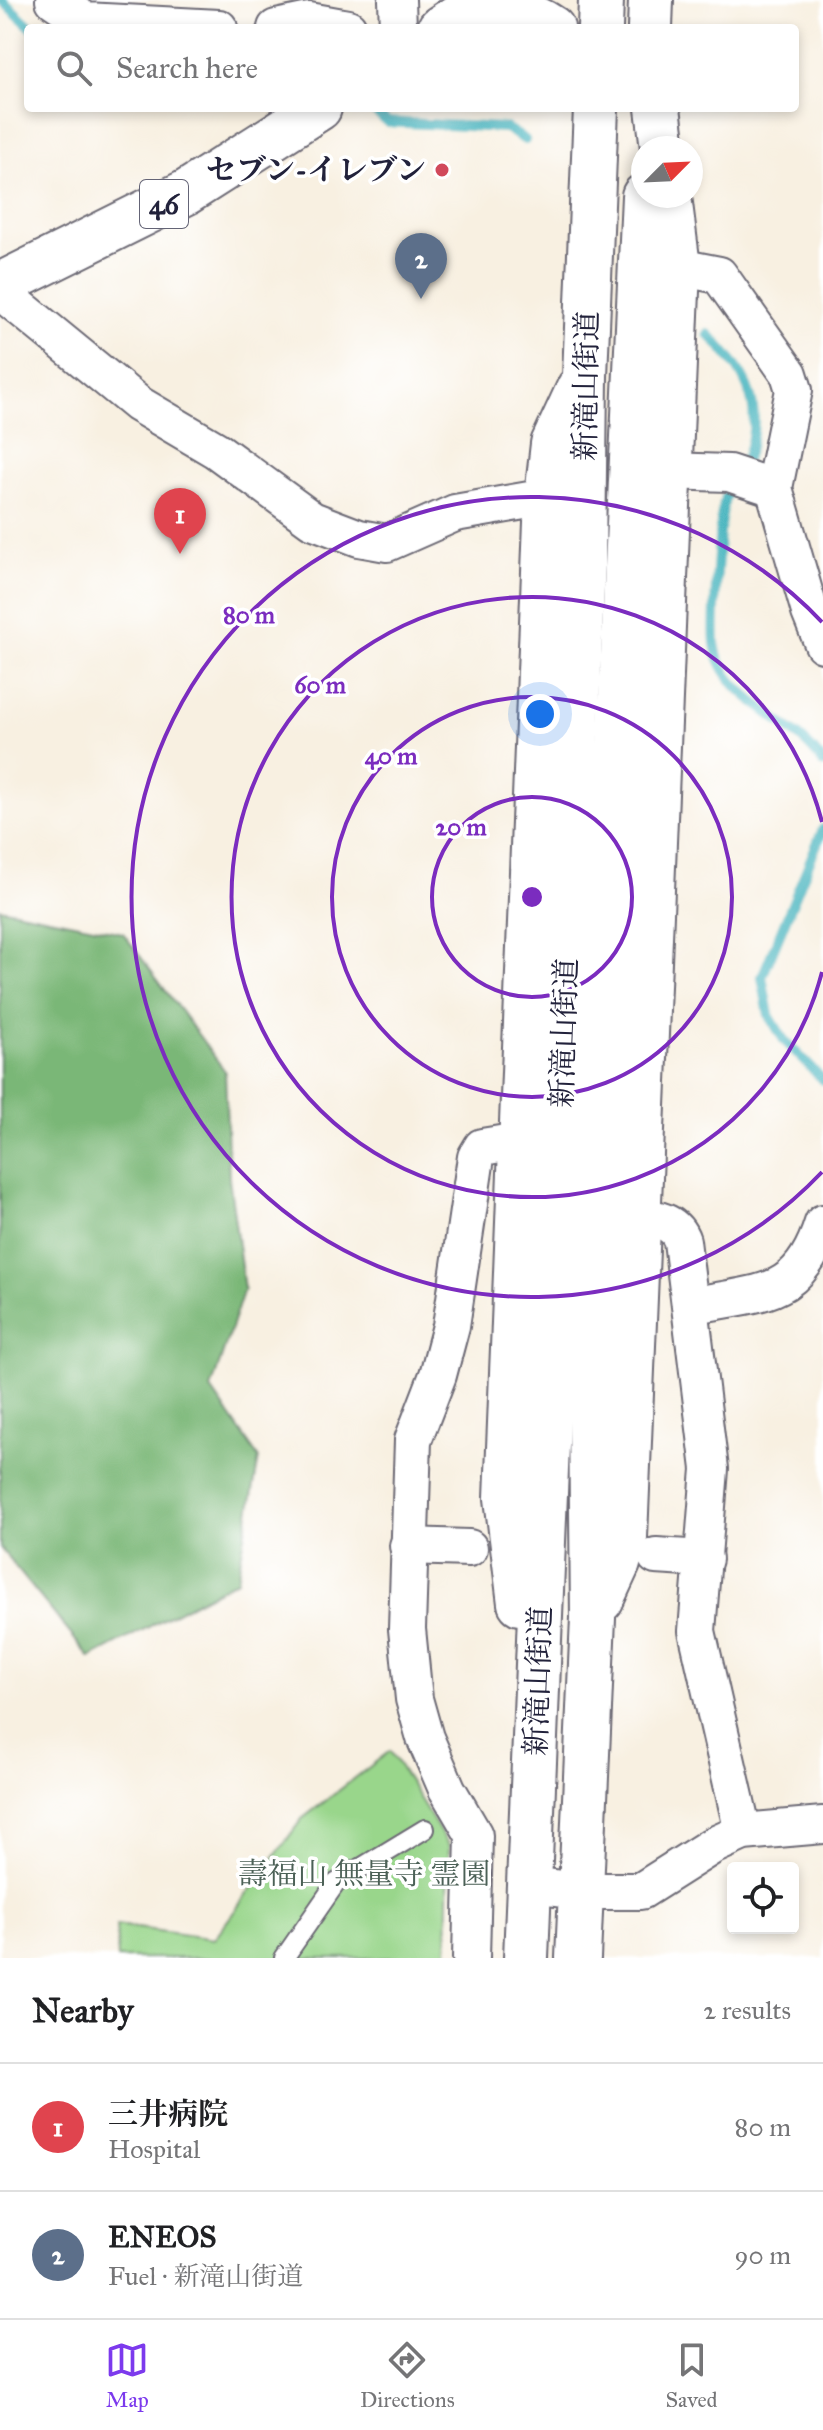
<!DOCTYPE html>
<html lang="en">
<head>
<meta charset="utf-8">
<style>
  :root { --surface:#fff; --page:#f6f6f6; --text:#202124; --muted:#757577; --line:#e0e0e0; --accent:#7c3aed }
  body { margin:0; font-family:"IM FELL Great Primer","Noto Serif JP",serif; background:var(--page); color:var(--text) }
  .controls { position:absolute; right:24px; bottom:24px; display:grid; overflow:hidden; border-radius:8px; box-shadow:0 4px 12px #0003 }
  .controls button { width:72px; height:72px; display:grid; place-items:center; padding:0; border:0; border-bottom:2px solid var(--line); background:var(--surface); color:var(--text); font:40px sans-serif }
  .compass { position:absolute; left:631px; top:136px; width:72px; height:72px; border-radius:50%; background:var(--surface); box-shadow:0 4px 12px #0003; rotate:66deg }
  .you { position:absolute; left:540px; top:714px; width:28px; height:28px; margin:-20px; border:6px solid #fff; border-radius:50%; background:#1a73e8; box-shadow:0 0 0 12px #1a73e833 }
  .badge { display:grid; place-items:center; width:52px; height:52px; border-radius:50%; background:var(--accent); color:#fff; font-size:26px; font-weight:700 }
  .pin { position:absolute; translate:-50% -66px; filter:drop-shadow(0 2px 4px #0008) }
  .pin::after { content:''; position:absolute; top:42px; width:28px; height:24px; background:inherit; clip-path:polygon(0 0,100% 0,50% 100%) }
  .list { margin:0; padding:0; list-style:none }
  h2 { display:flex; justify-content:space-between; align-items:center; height:104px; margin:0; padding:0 32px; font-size:34px }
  h2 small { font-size:26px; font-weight:400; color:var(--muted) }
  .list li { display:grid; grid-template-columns:52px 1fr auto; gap:24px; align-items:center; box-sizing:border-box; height:128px; padding:0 32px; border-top:2px solid var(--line) }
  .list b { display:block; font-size:30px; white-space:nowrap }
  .list p { margin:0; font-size:26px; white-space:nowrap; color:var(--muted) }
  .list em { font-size:26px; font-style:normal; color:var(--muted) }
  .icon { flex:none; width:44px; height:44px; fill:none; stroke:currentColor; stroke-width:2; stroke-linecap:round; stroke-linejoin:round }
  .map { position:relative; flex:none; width:823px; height:1958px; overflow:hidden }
  .search { position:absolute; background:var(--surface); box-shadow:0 4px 12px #0003; left:24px; right:24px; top:24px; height:88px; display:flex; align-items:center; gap:20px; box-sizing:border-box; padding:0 28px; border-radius:8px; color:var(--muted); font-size:30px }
  .sheet { height:360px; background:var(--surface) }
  nav { display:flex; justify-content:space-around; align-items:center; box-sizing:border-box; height:112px; border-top:2px solid var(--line); background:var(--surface); font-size:22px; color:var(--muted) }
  nav a { display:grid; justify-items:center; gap:4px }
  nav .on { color:var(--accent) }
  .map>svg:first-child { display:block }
  .green { fill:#99d68b; stroke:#5e7c63; stroke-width:2 }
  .forest { fill:#7ab777; stroke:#4e6c59; stroke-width:2 }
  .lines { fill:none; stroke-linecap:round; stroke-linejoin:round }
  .stream { stroke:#44b3bd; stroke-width:10 }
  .lane-casing { stroke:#6d6a75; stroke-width:22 }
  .street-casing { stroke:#6d6a75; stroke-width:40 }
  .secondary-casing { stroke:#6d6a75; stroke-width:48 }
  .primary-casing { stroke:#6d6a75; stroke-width:48 }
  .lane { stroke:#fff; stroke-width:18 }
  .street { stroke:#fff; stroke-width:36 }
  .secondary { stroke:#fff; stroke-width:44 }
  .primary { stroke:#fff; stroke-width:44 }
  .ring { fill:none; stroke:#7b2cbf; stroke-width:4 }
  .poi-dot { fill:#d1495b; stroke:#fff; stroke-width:3 }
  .labels { text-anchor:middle; stroke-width:7; stroke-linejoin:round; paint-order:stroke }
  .shield { fill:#fff; stroke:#646476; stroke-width:2 }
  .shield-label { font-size:28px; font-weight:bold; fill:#22223b }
  .poi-label { font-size:30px; font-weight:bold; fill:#22223b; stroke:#fff; text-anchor:end }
  .street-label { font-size:30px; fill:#22223b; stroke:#fff }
  .park-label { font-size:30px; fill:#4c6157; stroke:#fff }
  .centre { fill:#7b2cbf; stroke:#fff; stroke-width:4 }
  .ring-label { font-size:24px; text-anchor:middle; font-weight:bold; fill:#7b2cbf; stroke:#fff; stroke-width:7; stroke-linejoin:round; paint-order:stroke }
</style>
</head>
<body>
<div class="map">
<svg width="823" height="1958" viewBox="0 0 823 1958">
  <rect width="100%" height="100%" fill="#fff"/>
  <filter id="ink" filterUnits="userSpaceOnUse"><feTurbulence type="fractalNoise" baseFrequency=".0125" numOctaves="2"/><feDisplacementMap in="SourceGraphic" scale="16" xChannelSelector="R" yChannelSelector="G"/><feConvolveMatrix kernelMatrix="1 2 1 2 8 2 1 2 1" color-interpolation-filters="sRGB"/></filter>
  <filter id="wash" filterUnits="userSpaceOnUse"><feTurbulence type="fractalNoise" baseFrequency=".006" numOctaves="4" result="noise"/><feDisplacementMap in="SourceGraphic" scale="32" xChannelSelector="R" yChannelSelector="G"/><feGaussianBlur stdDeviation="1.8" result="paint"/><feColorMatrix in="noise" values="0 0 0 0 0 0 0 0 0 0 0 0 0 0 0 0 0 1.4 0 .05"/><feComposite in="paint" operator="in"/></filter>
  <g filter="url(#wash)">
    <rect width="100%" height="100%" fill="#f8f0e1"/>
    <!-- green -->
    <polygon class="green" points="390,1751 449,1846 447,1958 118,1958 116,1925 214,1939 302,1819"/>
    <!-- forest -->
    <polygon class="forest" points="0,908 123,933 225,1071 229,1178 244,1289 211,1389 259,1458 237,1580 90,1658 0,1548"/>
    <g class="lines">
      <!-- stream -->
      <g class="stream">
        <polyline points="2,0 32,28"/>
        <polyline points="373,110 387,122 506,128 525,140"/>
        <path d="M708,334C743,368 765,402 748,453C743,470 729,485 724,502C719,521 713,623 715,643C722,700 795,719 823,763"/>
        <polyline points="823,829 762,977 769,1015 784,1040 823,1080"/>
      </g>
    </g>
  </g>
  <g filter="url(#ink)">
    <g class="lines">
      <defs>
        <polyline id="lane" points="284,1958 336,1883 425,1829"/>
        <g id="street">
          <polyline points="54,0 85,21 219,28"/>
          <polyline points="397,0 398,28"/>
          <polyline points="276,28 309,21 348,28"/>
          <polyline points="678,267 719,275 789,374 794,390 774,488 810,612 823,644"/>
          <polyline points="0,291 138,404 216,450 312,520 359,538 387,543 455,513 547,497"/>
          <polyline points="667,471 729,473 774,488"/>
          <path d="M636,1215C655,1219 675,1220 682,1241L710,1469L697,1631L743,1832"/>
          <path d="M691,1306C760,1291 799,1300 823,1223"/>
          <polyline points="408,1546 469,1548"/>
          <polyline points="656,1556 704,1559"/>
          <polyline points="530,1885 579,1891 641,1891 712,1846 743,1832 823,1825"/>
          <polyline points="471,1958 474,1835 447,1789 425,1738 414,1699 407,1629 413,1440 438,1375 451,1326 476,1157 482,1147 519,1141"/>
        </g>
        <g id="secondary">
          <path d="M463,12C497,9 523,8 552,28"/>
          <polyline points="600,28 601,0"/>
          <polyline points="650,28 651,0"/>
          <polyline points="658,108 663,148"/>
          <polyline points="601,1600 618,1563 625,1537 678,267 669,196"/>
          <polyline points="520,1603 507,1498 547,497 553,444 579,388"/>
          <polyline points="526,1958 583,563 585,376 596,108"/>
          <polyline points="578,1958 593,1618 591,1404 599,1181 644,196"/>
        </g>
        <g id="primary">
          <polyline points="440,28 482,0"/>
          <polyline points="0,285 187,192 319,108"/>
        </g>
      </defs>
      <!-- lane casing -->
      <use href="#lane" class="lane-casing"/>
      <!-- street casing -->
      <use href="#street" class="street-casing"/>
      <!-- secondary casing -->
      <use href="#secondary" class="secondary-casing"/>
      <!-- primary casing -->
      <use href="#primary" class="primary-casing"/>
      <!-- lane -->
      <use href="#lane" class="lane"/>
      <!-- street -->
      <use href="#street" class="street"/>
      <!-- secondary -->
      <use href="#secondary" class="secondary"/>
      <!-- primary -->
      <use href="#primary" class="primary"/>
    </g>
  </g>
  <!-- distance rings -->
  <g class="ring">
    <circle cx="532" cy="897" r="100"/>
    <circle cx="532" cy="897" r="200"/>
    <path d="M822 972A300 300 0 1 1 822 822"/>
    <path d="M822 1172A400 400 0 1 1 822 622"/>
  </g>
  <!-- markers -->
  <circle class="poi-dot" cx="442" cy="170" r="8"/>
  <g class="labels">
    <!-- shield labels -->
    <rect class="shield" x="140" y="180" width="48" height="48" rx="6"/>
    <g class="shield-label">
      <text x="164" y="214">46</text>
    </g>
    <!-- poi labels -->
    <g class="poi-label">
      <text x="426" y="180">セブン-イレブン</text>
    </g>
    <!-- street labels -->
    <g class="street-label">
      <text transform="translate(586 386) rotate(-89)" y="10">新滝山街道</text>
      <text transform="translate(564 1033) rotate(-88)" y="10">新滝山街道</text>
      <text transform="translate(538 1681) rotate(-88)" y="10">新滝山街道</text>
    </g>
    <!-- park labels -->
    <g class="park-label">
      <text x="364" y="1884">壽福山 無量寺 霊園</text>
    </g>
  </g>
  <circle cx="532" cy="897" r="12" class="centre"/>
  <g class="ring-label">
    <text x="249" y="623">80 m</text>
    <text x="320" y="693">60 m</text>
    <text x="391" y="764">40 m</text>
    <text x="461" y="835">20 m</text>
  </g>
</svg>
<div class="controls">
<button><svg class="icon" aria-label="locate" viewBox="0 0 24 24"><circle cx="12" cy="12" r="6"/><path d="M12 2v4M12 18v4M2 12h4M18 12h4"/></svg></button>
</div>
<svg class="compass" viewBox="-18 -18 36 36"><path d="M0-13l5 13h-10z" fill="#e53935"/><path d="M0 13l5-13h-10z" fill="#757577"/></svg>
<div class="you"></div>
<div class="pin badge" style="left:180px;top:554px;background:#e0444e">1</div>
<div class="pin badge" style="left:421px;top:299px;background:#5c6f8a">2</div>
<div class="search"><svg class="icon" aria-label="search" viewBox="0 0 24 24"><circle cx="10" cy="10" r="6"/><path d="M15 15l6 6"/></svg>Search here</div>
</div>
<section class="sheet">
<h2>Nearby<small>2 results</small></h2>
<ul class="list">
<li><span class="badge" style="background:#e0444e">1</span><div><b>三井病院</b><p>Hospital</p></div><em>80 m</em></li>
<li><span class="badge" style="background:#5c6f8a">2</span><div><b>ENEOS</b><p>Fuel · 新滝山街道</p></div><em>90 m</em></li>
</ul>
</section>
<nav>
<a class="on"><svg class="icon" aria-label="map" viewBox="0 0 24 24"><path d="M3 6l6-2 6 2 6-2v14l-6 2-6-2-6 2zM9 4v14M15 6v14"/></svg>Map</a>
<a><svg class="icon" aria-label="directions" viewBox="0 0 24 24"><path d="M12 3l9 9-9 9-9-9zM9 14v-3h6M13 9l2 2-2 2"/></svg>Directions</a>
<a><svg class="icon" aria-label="saved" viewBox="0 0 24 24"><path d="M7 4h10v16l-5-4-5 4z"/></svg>Saved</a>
</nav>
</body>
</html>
